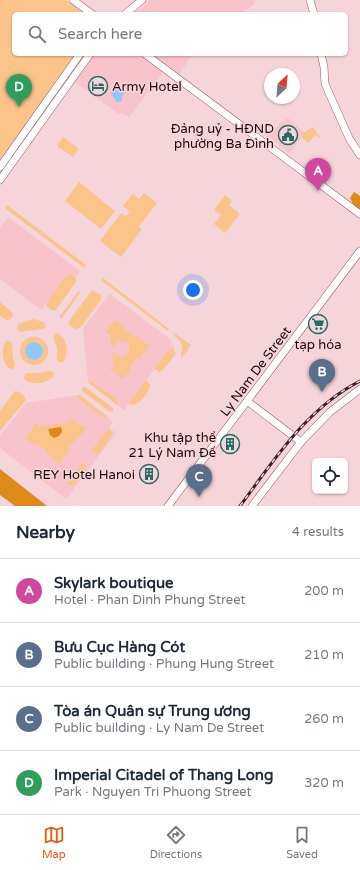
<!DOCTYPE html>
<html lang="en">
<head>
<meta charset="utf-8">
<style>
  :root { --surface:#fff; --page:#f2f2f3; --text:#1f2937; --muted:#747a83; --line:#e0e1e3; --accent:#ea580c }
  body { margin:0; font-family:"Varela Round",sans-serif; background:var(--page); color:var(--text) }
  .controls { position:absolute; right:12px; bottom:12px; display:grid; overflow:hidden; border-radius:6px; box-shadow:0 1px 3px #0004 }
  .controls button { width:36px; height:36px; display:grid; place-items:center; padding:0; border:0; border-bottom:1px solid var(--line); background:var(--surface); color:var(--text); font:20px sans-serif }
  .compass { position:absolute; left:264px; top:68px; width:36px; height:36px; border-radius:50%; background:var(--surface); box-shadow:0 1px 3px #0004; rotate:26deg }
  .you { position:absolute; left:193px; top:290px; width:14px; height:14px; margin:-10px; border:3px solid #fff; border-radius:50%; background:#1a73e8; box-shadow:0 0 0 6px #1a73e833 }
  .badge { display:grid; place-items:center; width:26px; height:26px; border-radius:50%; background:var(--accent); color:#fff; font-size:13px; font-weight:700 }
  .pin { position:absolute; translate:-50% -33px; filter:drop-shadow(0 1px 2px #0008) }
  .pin::after { content:''; position:absolute; top:21px; width:14px; height:12px; background:inherit; clip-path:polygon(0 0,100% 0,50% 100%) }
  .list { margin:0; padding:0; list-style:none }
  h2 { display:flex; justify-content:space-between; align-items:center; height:52px; margin:0; padding:0 16px; font-size:17px }
  h2 small { font-size:13px; font-weight:400; color:var(--muted) }
  .list li { display:grid; grid-template-columns:26px 1fr auto; gap:12px; align-items:center; box-sizing:border-box; height:64px; padding:0 16px; border-top:1px solid var(--line) }
  .list b { display:block; font-size:15px; white-space:nowrap }
  .list p { margin:0; font-size:13px; white-space:nowrap; color:var(--muted) }
  .list em { font-size:13px; font-style:normal; color:var(--muted) }
  .icon { flex:none; width:22px; height:22px; fill:none; stroke:currentColor; stroke-width:2; stroke-linecap:round; stroke-linejoin:round }
  .map { position:relative; flex:none; width:360px; height:506px; overflow:hidden }
  .search { position:absolute; background:var(--surface); box-shadow:0 1px 3px #0004; left:12px; right:12px; top:12px; height:44px; display:flex; align-items:center; gap:10px; box-sizing:border-box; padding:0 14px; border-radius:6px; color:var(--muted); font-size:15px }
  .sheet { height:308px; background:var(--surface) }
  nav { display:flex; justify-content:space-around; align-items:center; box-sizing:border-box; height:56px; border-top:1px solid var(--line); background:var(--surface); font-size:11px; color:var(--muted) }
  nav a { display:grid; justify-items:center; gap:2px }
  nav .on { color:var(--accent) }
  .map>svg:first-child { display:block }
  .built { fill:#f9c3cc }
  .green { fill:#fbc48b }
  .forest { fill:#dd8a1b }
  .water { fill:#92c8f9 }
  .lines { fill:none; stroke-linecap:round; stroke-linejoin:round }
  .tertiary-casing { stroke:#9d5665; stroke-width:8 }
  .secondary-casing { stroke:#9d5665; stroke-width:8 }
  .tertiary { stroke:#fff; stroke-width:7 }
  .secondary { stroke:#fff; stroke-width:7 }
  .rail-casing { stroke:#3c2127; stroke-width:3 }
  .rail { stroke:#f6d5da; stroke-width:1.5; stroke-dasharray:4.5; stroke-linecap:butt }
  .labels { text-anchor:middle; stroke-width:3; stroke-linejoin:round; paint-order:stroke }
  .poi-label { font-size:13px; fill:#1f050b; stroke:#f6d5da; text-anchor:end }
  .street-label { font-size:13px; fill:#1f050b; stroke:#f6d5da }
</style>
</head>
<body>
<div class="map">
<svg width="360" height="506" viewBox="0 0 360 506">
  <rect width="100%" height="100%" fill="#f6d5da"/>
  <!-- built -->
  <g class="built">
    <polygon points="150,0 255,0 254,4 249,8 239,14 134,14"/>
    <polygon points="95,54 138,54 163,72 129,117 124,114 117,113 75,82"/>
    <polygon points="152,54 193,54 179,74"/>
    <polygon points="288,118 305,133 289,153 266,134 279,126 278,124"/>
    <polygon points="8,217 80,271 76,277 71,273 66,276 41,310 0,279 0,228"/>
    <polygon points="110,294 170,339 175,349 167,352 124,410 88,382 83,328"/>
    <polygon points="78,395 77,396 78,398 101,416 108,418 113,422 109,428 116,433 66,499 0,448 0,436 26,403"/>
  </g>
  <!-- green -->
  <g class="green">
    <polygon points="0,0 66,0 84,14 14,14 14,54 76,54 0,160"/>
    <polygon points="313,127 320,137 319,138 316,135 308,143 301,137 304,132"/>
    <polygon points="63,137 79,149 73,157 57,146"/>
    <polygon points="79,182 115,211 101,229 65,201"/>
    <polygon points="144,193 157,203 139,226 142,229 121,257 100,241 121,213 126,216 130,212 123,206 133,194 139,199"/>
    <polygon points="225,195 232,201 229,205 240,214 225,233 214,224 221,215 214,210"/>
    <polygon points="7,205 86,265 85,267 83,267 6,209 5,207"/>
    <polygon points="71,273 76,278 76,282 55,311 51,310 46,305 50,299 49,298 66,276"/>
    <polygon points="103,278 169,329 168,331 101,280"/>
    <polygon points="92,290 101,295 101,300 80,328 76,329 69,325 69,321"/>
    <polygon points="78,292 80,291 80,293 62,318 60,318 60,316"/>
    <polygon points="0,302 13,313 13,316 8,321 0,316"/>
    <path d="M33,319L44,322L46,327C41,331 30,329 22,332L17,330L18,324Z"/>
    <path d="M115,320L126,328L125,330L135,337L136,336L149,346L139,359L137,358L129,368L131,369L123,379L109,368L114,366L112,351C131,370 137,335 117,342L112,348L110,334L106,332Z"/>
    <polygon points="173,332 191,345 182,357 181,356 182,344 174,335"/>
    <path d="M57,333C67,336 70,355 63,362H58L57,360V347L53,337Z"/>
    <circle cx="34" cy="351" r="14"/>
    <path d="M7,340L11,341C14,350 11,353 15,364L14,368L13,369L8,368C2,361 0,347 7,340Z"/>
    <polygon points="172,349 174,350 176,354 163,370 159,372 155,369 155,367 167,352"/>
    <path d="M49,371L53,372L54,375C49,383 31,387 24,379L25,374L27,373H39Z"/>
    <polygon points="89,380 115,398 118,404 117,405 89,383"/>
    <path d="M145,381H147L150,385C150,391 140,404 133,405L129,403Z"/>
    <polygon points="83,387 85,387 113,408 113,411 110,412 82,391 82,388"/>
    <path d="M15,391C19,391 25,396 26,400L0,431V411Z"/>
    <polygon points="79,395 80,395 108,417 108,418 101,416 78,398 77,396"/>
    <polygon points="71,418 86,429 77,440 76,439 68,449 69,451 59,464 46,453 47,451 37,444 35,445 25,438 37,423 39,427 70,422"/>
    <polygon points="108,429 112,432 112,435 100,452 96,453 92,450"/>
    <polygon points="83,462 86,466 86,470 74,485 71,486 67,483"/>
  </g>
  <!-- forest -->
  <g class="forest">
    <polygon points="354,192 360,196 360,210 353,204 350,198"/>
    <polygon points="61,427 62,432 59,436 54,438 50,435 48,429"/>
    <polygon points="0,469 47,506 15,506 0,495"/>
  </g>
  <!-- water -->
  <g class="water">
    <polygon points="121,89 125,91 125,93 122,96 122,100 120,102 117,102 111,93 114,90"/>
    <circle cx="34" cy="351" r="9"/>
  </g>
  <g class="lines">
    <defs>
      <g id="tertiary">
        <polyline points="125,14 142,0"/>
        <polyline points="0,167 80,54"/>
        <polyline points="0,180 90,54"/>
        <polyline points="247,401 301,442"/>
        <polyline points="168,506 360,251"/>
        <polyline points="252,506 301,442 330,412 360,389"/>
      </g>
      <g id="secondary">
        <polyline points="73,0 92,14"/>
        <polyline points="310,0 314,14"/>
        <polyline points="145,54 360,214"/>
        <polyline points="321,54 324,67 325,84 349,138 360,155"/>
      </g>
    </defs>
    <!-- tertiary casing -->
    <use href="#tertiary" class="tertiary-casing"/>
    <!-- secondary casing -->
    <use href="#secondary" class="secondary-casing"/>
    <!-- tertiary -->
    <use href="#tertiary" class="tertiary"/>
    <!-- secondary -->
    <use href="#secondary" class="secondary"/>
    <defs>
      <path id="rail" d="M240,506C275,459 307,408 360,381"/>
    </defs>
    <!-- rail casing -->
    <use href="#rail" class="rail-casing"/>
    <!-- rail -->
    <use href="#rail" class="rail"/>
  </g>
  <!-- icons -->
  <defs>
    <symbol id="hotel-ring" viewBox="-11 -11 22 22"><circle r="9.5" fill="#f6d5da" stroke="#246d67" stroke-width="1.5"/><path d="M-6-4.5h1.5V1H6V5H4.5V3h-9V5H-6ZM-4 0a1.8 1.8 0 1 1 3.6 0ZM.5 0V-2.5h3Q6-2.5 6 0Z" fill="#246d67"/></symbol>
    <symbol id="civic-ring" viewBox="-11 -11 22 22"><circle r="9.5" fill="#f6d5da" stroke="#246d67" stroke-width="1.5"/><path d="M-.6-6.5H3V-4.5H.6V-3L4-1V1h2V6H-6V1h2V-1L-.6-3ZM-1.2 2.5V6h2.4V2.5Z" fill="#246d67"/></symbol>
    <symbol id="supermarket-ring" viewBox="-11 -11 22 22"><circle r="9.5" fill="#f6d5da" stroke="#246d67" stroke-width="1.5"/><path d="M-6-5.5h2.5l.6 2H6L4.5 2H-2.5L-4.4-4H-6ZM-1.5 3.2a1.3 1.3 0 1 0 .1 0ZM3 3.2a1.3 1.3 0 1 0 .1 0Z" fill="#246d67"/></symbol>
    <symbol id="building-ring" viewBox="-11 -11 22 22"><circle r="9.5" fill="#f6d5da" stroke="#246d67" stroke-width="1.5"/><path d="M-4-6H4V6H1V3H-1V6H-4ZM-2.5-4.3h1.7v1.8h-1.7ZM.8-4.3h1.7v1.8H.8ZM-2.5-1h1.7V.8h-1.7ZM.8-1h1.7V.8H.8Z" fill="#246d67"/></symbol>
  </defs>
  <g fill-rule="evenodd">
    <use href="#hotel-ring" x="87" y="75" width="22" height="22"/>
    <use href="#civic-ring" x="277" y="124" width="22" height="22"/>
    <use href="#supermarket-ring" x="307" y="313" width="22" height="22"/>
    <use href="#building-ring" x="219" y="433" width="22" height="22"/>
    <use href="#building-ring" x="138" y="463" width="22" height="22"/>
  </g>
  <g class="labels">
    <!-- poi labels -->
    <g class="poi-label">
      <text x="112" y="91" text-anchor="start">Army Hotel</text>
      <text x="274" y="133">Đảng uỷ - HĐND<tspan x="274" dy="15">phường Ba Đình</tspan></text>
      <text x="318" y="349" text-anchor="middle">tạp hóa</text>
      <text x="216" y="442">Khu tập thể<tspan x="216" dy="15">21 Lý Nam Đế</tspan></text>
      <text x="135" y="479">REY Hotel Hanoi</text>
    </g>
    <!-- street labels -->
    <g class="street-label">
      <text transform="translate(255 371) rotate(-53)" y="5">Ly Nam De Street</text>
    </g>
  </g>
</svg>
<div class="controls">
<button><svg class="icon" aria-label="locate" viewBox="0 0 24 24"><circle cx="12" cy="12" r="6"/><path d="M12 2v4M12 18v4M2 12h4M18 12h4"/></svg></button>
</div>
<svg class="compass" viewBox="-18 -18 36 36"><path d="M0-13l5 13h-10z" fill="#e53935"/><path d="M0 13l5-13h-10z" fill="#747a83"/></svg>
<div class="you"></div>
<div class="pin badge" style="left:318px;top:191px;background:#d1479c">A</div>
<div class="pin badge" style="left:322px;top:392px;background:#5c6f8a">B</div>
<div class="pin badge" style="left:199px;top:497px;background:#5c6f8a">C</div>
<div class="pin badge" style="left:19px;top:107px;background:#2e9e5b">D</div>
<div class="search"><svg class="icon" aria-label="search" viewBox="0 0 24 24"><circle cx="10" cy="10" r="6"/><path d="M15 15l6 6"/></svg>Search here</div>
</div>
<section class="sheet">
<h2>Nearby<small>4 results</small></h2>
<ul class="list">
<li><span class="badge" style="background:#d1479c">A</span><div><b>Skylark boutique</b><p>Hotel · Phan Dinh Phung Street</p></div><em>200 m</em></li>
<li><span class="badge" style="background:#5c6f8a">B</span><div><b>Bưu Cục Hàng Cót</b><p>Public building · Phung Hung Street</p></div><em>210 m</em></li>
<li><span class="badge" style="background:#5c6f8a">C</span><div><b>Tòa án Quân sự Trung ương</b><p>Public building · Ly Nam De Street</p></div><em>260 m</em></li>
<li><span class="badge" style="background:#2e9e5b">D</span><div><b>Imperial Citadel of Thang Long</b><p>Park · Nguyen Tri Phuong Street</p></div><em>320 m</em></li>
</ul>
</section>
<nav>
<a class="on"><svg class="icon" aria-label="map" viewBox="0 0 24 24"><path d="M3 6l6-2 6 2 6-2v14l-6 2-6-2-6 2zM9 4v14M15 6v14"/></svg>Map</a>
<a><svg class="icon" aria-label="directions" viewBox="0 0 24 24"><path d="M12 3l9 9-9 9-9-9zM9 14v-3h6M13 9l2 2-2 2"/></svg>Directions</a>
<a><svg class="icon" aria-label="saved" viewBox="0 0 24 24"><path d="M7 4h10v16l-5-4-5 4z"/></svg>Saved</a>
</nav>
</body>
</html>
